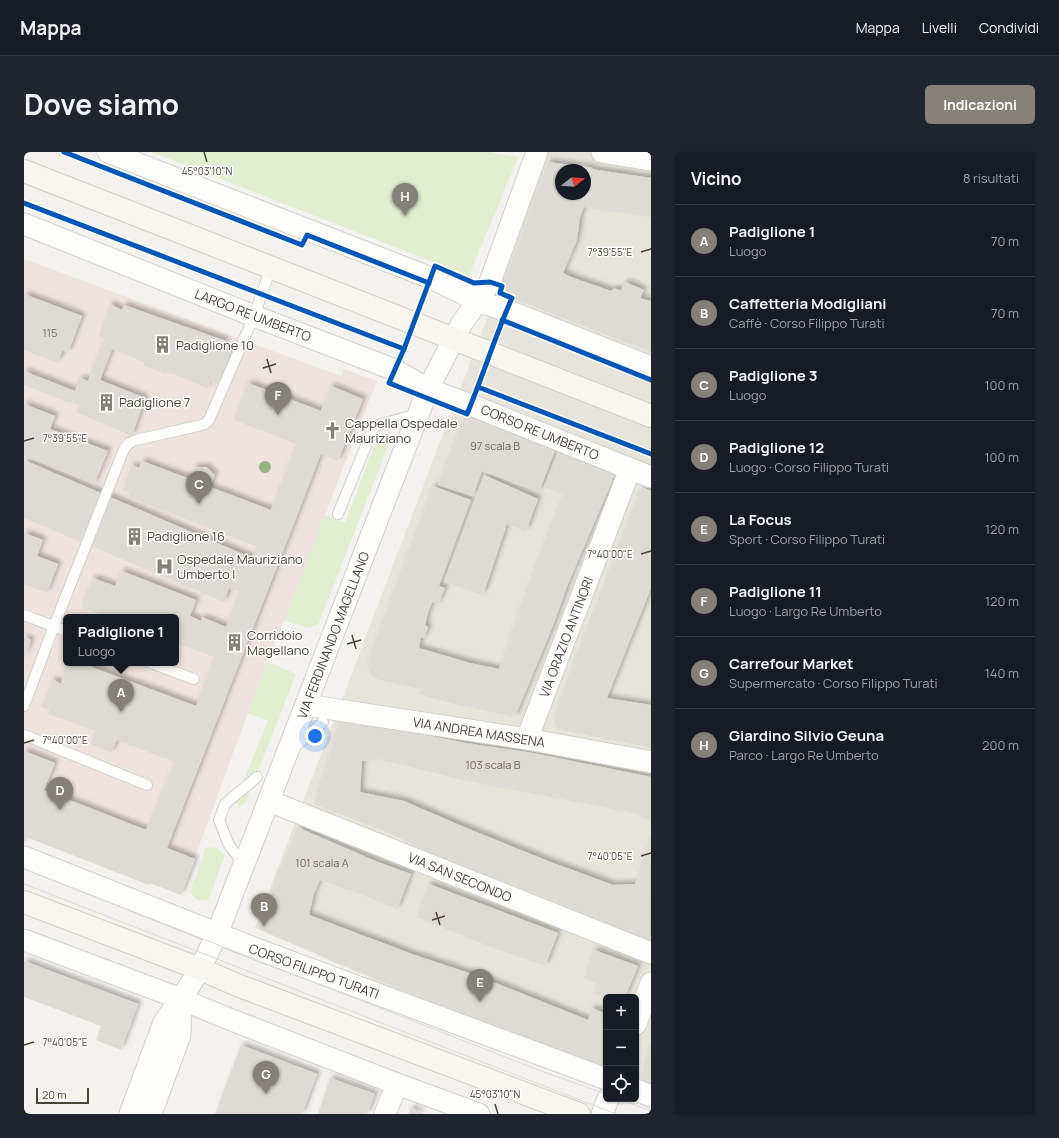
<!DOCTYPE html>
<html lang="it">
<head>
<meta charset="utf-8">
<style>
  :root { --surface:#171b24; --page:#20242c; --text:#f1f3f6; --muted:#9ea1a6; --line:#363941; --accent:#868178 }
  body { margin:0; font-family:Manrope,sans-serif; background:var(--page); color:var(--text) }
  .controls { position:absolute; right:12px; bottom:12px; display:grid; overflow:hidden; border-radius:6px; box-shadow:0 1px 3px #0004 }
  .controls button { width:36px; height:36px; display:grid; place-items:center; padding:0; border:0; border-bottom:1px solid var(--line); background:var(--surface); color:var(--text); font:20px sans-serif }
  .compass { position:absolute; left:531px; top:12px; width:36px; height:36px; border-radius:50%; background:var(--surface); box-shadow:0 1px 3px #0004; rotate:73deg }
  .scale { position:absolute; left:12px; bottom:10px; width:53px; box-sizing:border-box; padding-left:4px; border:2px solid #4b4439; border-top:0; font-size:11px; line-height:14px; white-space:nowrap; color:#4b4439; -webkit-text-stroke:3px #fff; paint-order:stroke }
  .you { position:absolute; left:291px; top:584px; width:14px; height:14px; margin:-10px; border:3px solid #fff; border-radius:50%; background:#1a73e8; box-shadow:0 0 0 6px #1a73e833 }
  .badge { display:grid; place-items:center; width:26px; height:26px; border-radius:50%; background:var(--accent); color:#fff; font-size:13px; font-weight:700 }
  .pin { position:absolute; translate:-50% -33px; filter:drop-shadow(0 1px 2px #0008) }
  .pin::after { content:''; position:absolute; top:21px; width:14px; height:12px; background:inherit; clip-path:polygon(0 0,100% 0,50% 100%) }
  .popup { position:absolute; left:39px; top:462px; width:116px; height:52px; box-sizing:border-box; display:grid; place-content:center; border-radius:6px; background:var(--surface); filter:drop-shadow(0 1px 3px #0005); font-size:13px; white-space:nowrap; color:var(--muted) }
  .popup b { font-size:15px; color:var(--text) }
  .popup::after { content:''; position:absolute; left:50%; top:100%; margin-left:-8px; border:8px solid transparent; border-top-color:var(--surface) }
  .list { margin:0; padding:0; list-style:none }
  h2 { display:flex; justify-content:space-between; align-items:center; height:52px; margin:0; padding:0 16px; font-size:17px }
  h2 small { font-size:13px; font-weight:400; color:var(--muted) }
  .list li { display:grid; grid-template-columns:26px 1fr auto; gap:12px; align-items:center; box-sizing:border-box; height:72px; padding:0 16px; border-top:1px solid var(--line) }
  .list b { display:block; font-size:15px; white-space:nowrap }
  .list p { margin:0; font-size:13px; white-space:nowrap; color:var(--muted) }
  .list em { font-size:13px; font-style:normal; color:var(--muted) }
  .icon { flex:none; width:22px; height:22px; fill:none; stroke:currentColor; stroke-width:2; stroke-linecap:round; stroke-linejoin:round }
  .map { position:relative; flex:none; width:627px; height:962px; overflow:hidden; border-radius:6px }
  header { display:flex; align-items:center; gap:24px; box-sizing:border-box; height:56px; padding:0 20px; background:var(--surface); border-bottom:1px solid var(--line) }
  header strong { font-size:19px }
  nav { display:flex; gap:22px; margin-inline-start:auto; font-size:14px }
  .intro { display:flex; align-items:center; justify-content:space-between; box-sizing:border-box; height:96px; padding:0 24px }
  h1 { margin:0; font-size:28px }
  .button { padding:10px 18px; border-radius:6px; background:var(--accent); color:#fff; font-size:14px; font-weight:700 }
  main { display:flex; gap:24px; padding:0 24px }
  aside { flex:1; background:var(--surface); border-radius:6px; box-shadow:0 1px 3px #0004 }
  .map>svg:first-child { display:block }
  .residential { fill:#e7e4dc; fill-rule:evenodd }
  .medical { fill:#eee3df; fill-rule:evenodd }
  .green { fill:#e1eecf }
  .building { fill:#dedbd6; fill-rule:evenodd; filter:url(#shadow) }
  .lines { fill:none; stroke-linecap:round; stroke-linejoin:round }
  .service-casing { stroke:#d2d0cb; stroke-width:12 }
  .minor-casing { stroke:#d2d0cb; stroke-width:23 }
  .secondary-casing { stroke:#d3cfc5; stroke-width:24 }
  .service { stroke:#fdfdfc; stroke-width:10 }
  .minor { stroke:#fdfdfc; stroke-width:21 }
  .secondary { stroke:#f7f6f1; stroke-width:22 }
  .tram { stroke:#dbdbda; stroke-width:1 }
  .cycleway-casing { stroke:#fff; stroke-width:8 }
  .cycleway { stroke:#0057b8; stroke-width:5 }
  .tree { fill:#96b382 }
  .ticks { fill:none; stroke:#4b4439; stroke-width:1.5 }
  .labels { text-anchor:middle; stroke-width:3; stroke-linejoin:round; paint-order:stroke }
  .number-label { font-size:11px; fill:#706a61 }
  .street-label { font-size:13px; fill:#4b4439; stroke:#fff }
  .poi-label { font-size:13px; fill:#4b4439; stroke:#fff; text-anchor:start }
  .ticks-label { font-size:10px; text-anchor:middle; fill:#4b4439; stroke:#fff; stroke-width:3; stroke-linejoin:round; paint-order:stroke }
</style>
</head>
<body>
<header>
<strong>Mappa</strong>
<nav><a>Mappa</a><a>Livelli</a><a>Condividi</a></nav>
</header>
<div class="intro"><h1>Dove siamo</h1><a class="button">Indicazioni</a></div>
<main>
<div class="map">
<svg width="627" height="962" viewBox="0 0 627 962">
  <defs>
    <filter id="shadow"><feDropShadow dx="3.5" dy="-3.5" stdDeviation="2" flood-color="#0004"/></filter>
  </defs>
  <rect width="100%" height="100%" fill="#f4f2ee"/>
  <!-- residential -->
  <path class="residential" d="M520,0H627V940L612,934V845H582V923L373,838L231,776L473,140ZM537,18H561V42H537Z"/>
  <!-- medical -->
  <path class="medical" d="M0,107L317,224L320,217L353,229L224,561L157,743L126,731L125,733L4,686L2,690L0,689ZM42,465H152V511H42Z"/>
  <!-- green -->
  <g class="green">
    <polygon points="128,0 463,0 494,5 445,124"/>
    <polygon points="354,283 364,294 294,473 284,476 260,468 301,363 321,371"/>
    <polygon points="244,510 272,522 221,652 215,654 211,649 244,569 224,561"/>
    <polygon points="192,695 201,703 184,749 173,748 166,740 182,696"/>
  </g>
  <!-- building -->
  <g class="building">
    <path d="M524,10L569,16L567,17L627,26V65L560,55L556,65L553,88L539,121L547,125L587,139L591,136L597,139L601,130L620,138L616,146L627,149V200L531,163L476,141ZM537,18H561V42H537Z"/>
    <polygon points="0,142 58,164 44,201 39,198 33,211 0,198"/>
    <polygon points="86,152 98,158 100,153 202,189 199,197 207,200 194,232 186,229 183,236 143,220 142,222 120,214 120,210 88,197 76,228 121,246 108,284 52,260 55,254 0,233 0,219 51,239 56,226 64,229 80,186 75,184"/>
    <polygon points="224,231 297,259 307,234 339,247 314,309 297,302 143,696 171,707 157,743 126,731 125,733 3,685 2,690 0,689 0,599 31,611 20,638 122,678 150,610 93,588 87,601 67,592 72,579 24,562 26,558 18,555 29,527 37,532 43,511 57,511 172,554 190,505 152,491 152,465 85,465 57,455 69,426 91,434 98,419 172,448 166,464 177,469 178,465 202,475 215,440 205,436 200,450 0,366 0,308 228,406 233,395 105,345 106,341 99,338 108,313 115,316 118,309 166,327 170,315 182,315 191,323 186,335 247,358 272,292 210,268"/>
    <polygon points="0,252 31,264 26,277 84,299 70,332 0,304"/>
    <polygon points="441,263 531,298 515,340 458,319 449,344 414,333"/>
    <polygon points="535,298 591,322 544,432 528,476 491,565 434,553 394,542 395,537 349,526 343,512 409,334 447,348 415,434 421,436 414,452 408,450 403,464 401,473 404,475 400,486 397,485 395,496 446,511 475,517 510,417 539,343 520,335"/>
    <polygon points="460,323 514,347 502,379 483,372 459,443 420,430"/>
    <polygon points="618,335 627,339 627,436 596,513 583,546 627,553 627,596 538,578 532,575 530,566 554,500"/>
    <polygon points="0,381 19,388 13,404 34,412 23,441 0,432"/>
    <polygon points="0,485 7,488 0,507"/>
    <polygon points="315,567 362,575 442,591 509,601 627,625 627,670 614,662 439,628 354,607 338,609 336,640 380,649 433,672 524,709 589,733 611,732 627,684 626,789 510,741 416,707 366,681 290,652 303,610"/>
    <polygon points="275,676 354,710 387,722 373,757 339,743 296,728 290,741 285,763 388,802 454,824 564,868 568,856 582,862 582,914 572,918 373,836 235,777 252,729"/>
    <polygon points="405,732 534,781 521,814 467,795 393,765"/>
    <polygon points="570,798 614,814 601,845 582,845 582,847 569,841 574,832 560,826"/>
    <polygon points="0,809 114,852 97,898 72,888 77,874 0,845"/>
    <polygon points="217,893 293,922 278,962 191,962"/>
    <polygon points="627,893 627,937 621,933 617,923"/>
    <polygon points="306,926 351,942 343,962 294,962"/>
    <polygon points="387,956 400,962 384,962"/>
  </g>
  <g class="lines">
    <defs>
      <g id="service">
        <polyline points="314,362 350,274 394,262"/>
        <polyline points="0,463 42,479"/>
        <polyline points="127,511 170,527"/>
        <polyline points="0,554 30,474 100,297 105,291 112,288 174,274 181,272 185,268 230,164 247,115"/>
        <polyline points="0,583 123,633"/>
        <polyline points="272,594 299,570"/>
        <polyline points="220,712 205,693 195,668 201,652 233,625"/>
      </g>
      <g id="minor">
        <polyline points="84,0 407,126 454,149 492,162 627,215"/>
        <polyline points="578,0 627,8"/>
        <polyline points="0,72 230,164 371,218 404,237 447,253 627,325"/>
        <polyline points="282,553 503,587 627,610"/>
        <polyline points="503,587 606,317"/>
        <polyline points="245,649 627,801"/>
        <polyline points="0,705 235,798 582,927"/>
        <polyline points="0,788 157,847 200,865 373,932 455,962"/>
        <polyline points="612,872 627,831"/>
        <polyline points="612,938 627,944"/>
        <polyline points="106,962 140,870 157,847 176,817 193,782 404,237 438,171 454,149 466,130 513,0"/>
        <polyline points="127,962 156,883 157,847"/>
        <polyline points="361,962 373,932"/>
        <polyline points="578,962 584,947"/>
      </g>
      <g id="secondary">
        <polyline points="0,19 627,264"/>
        <polyline points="0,750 176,817 213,833 555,962"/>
      </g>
    </defs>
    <!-- service casing -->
    <use href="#service" class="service-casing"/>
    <!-- minor casing -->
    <use href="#minor" class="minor-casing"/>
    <!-- secondary casing -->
    <use href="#secondary" class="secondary-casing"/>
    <!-- service -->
    <use href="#service" class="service"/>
    <!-- minor -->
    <use href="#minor" class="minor"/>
    <!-- secondary -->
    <use href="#secondary" class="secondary"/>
    <!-- tram -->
    <g class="tram">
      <polyline points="0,717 517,919 582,942"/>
      <polyline points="0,732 592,962"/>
      <polyline points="595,947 627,959"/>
    </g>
    <defs>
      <g id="cycleway">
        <polyline points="40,0 278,93 283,83 405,131"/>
        <polyline points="0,51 380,197"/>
        <path d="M411,114L450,131L466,130L478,134L476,141L488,146C471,184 459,224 443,262L365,231L380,197Z"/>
        <polyline points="478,168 627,228"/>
        <polyline points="454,235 627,302"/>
      </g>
    </defs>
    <!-- cycleway casing -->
    <use href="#cycleway" class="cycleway-casing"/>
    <!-- cycleway -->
    <use href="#cycleway" class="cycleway"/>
  </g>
  <!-- trees -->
  <circle class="tree" cx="241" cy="315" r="6"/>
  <!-- ticks -->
  <path class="ticks" d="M180,0L183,10M617,100L627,97M243,207L247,221M239,216L252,212M0,289L10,286M617,402L627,399M328,483L332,497M323,492L337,488M0,591L10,588M617,704L627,701M412,760L416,773M408,768L421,764M0,893L10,890M471,952L474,962"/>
  <!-- icons -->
  <defs>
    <symbol id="building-bare" viewBox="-9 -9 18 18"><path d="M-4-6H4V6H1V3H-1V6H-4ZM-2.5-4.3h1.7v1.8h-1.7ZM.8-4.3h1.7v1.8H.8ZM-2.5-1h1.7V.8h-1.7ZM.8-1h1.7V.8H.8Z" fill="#868178" stroke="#fff" stroke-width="2.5" paint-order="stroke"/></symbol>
    <symbol id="church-bare" viewBox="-9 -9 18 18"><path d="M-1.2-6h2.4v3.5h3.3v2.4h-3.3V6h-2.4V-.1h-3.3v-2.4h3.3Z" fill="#868178" stroke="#fff" stroke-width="2.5" paint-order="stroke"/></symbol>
    <symbol id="hospital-bare" viewBox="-9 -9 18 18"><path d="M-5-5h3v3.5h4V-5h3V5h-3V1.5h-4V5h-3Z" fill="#868178" stroke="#fff" stroke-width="2.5" paint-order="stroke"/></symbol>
  </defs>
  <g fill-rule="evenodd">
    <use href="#building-bare" x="126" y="180" width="25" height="25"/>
    <use href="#building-bare" x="70" y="238" width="25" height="25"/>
    <use href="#church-bare" x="296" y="266" width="25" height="25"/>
    <use href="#building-bare" x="98" y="372" width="25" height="25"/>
    <use href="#hospital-bare" x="128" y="402" width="25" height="25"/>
    <use href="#building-bare" x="198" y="478" width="25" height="25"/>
  </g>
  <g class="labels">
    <!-- number labels -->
    <g class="number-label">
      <text x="26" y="185">115</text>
      <text x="471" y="298">97 scala B</text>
      <text x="469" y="617">103 scala B</text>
      <text x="298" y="715">101 scala A</text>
    </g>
    <!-- street labels -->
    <g class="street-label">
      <text transform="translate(229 163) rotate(21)" y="5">LARGO RE UMBERTO</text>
      <text transform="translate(516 280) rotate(22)" y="5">CORSO RE UMBERTO</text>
      <text transform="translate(309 483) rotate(-69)" y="5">VIA FERDINANDO MAGELLANO</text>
      <text transform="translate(542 485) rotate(-69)" y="5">VIA ORAZIO ANTINORI</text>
      <text transform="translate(455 580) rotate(9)" y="5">VIA ANDREA MASSENA</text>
      <text transform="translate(436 725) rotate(22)" y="5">VIA SAN SECONDO</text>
      <text transform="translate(290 819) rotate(20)" y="5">CORSO FILIPPO TURATI</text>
    </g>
    <!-- poi labels -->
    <g class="poi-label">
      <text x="152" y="198">Padiglione 10</text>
      <text x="95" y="255">Padiglione 7</text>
      <text x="321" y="276">Cappella Ospedale<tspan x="321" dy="15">Mauriziano</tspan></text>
      <text x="123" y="389">Padiglione 16</text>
      <text x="153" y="412">Ospedale Mauriziano<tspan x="153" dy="15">Umberto I</tspan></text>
      <text x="223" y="488">Corridoio<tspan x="223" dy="15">Magellano</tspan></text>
    </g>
  </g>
  <g class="ticks-label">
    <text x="183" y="23">45°03'10"N</text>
    <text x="586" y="104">7°39'55"E</text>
    <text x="41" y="290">7°39'55"E</text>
    <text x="586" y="406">7°40'00"E</text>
    <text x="41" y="592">7°40'00"E</text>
    <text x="586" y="708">7°40'05"E</text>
    <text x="41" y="894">7°40'05"E</text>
    <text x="471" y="946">45°03'10"N</text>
  </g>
</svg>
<div class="controls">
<button>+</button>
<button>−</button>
<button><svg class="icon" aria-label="locate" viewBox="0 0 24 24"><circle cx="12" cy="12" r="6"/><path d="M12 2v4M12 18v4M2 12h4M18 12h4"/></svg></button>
</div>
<svg class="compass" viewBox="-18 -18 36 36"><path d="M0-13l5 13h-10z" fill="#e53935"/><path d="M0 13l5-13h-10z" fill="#9ea1a6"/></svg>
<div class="scale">20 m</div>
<div class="you"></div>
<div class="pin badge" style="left:97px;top:560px">A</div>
<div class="popup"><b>Padiglione 1</b>Luogo</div>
<div class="pin badge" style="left:240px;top:774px">B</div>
<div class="pin badge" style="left:175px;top:352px">C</div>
<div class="pin badge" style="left:36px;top:658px">D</div>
<div class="pin badge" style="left:456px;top:850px">E</div>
<div class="pin badge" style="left:254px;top:263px">F</div>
<div class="pin badge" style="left:242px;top:942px">G</div>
<div class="pin badge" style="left:381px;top:64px">H</div>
</div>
<aside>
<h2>Vicino<small>8 risultati</small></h2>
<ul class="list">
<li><span class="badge">A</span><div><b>Padiglione 1</b><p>Luogo</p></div><em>70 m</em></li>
<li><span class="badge">B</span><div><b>Caffetteria Modigliani</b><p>Caffè · Corso Filippo Turati</p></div><em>70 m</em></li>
<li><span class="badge">C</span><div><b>Padiglione 3</b><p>Luogo</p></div><em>100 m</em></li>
<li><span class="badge">D</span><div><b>Padiglione 12</b><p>Luogo · Corso Filippo Turati</p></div><em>100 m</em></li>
<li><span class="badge">E</span><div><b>La Focus</b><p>Sport · Corso Filippo Turati</p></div><em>120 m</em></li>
<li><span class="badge">F</span><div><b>Padiglione 11</b><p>Luogo · Largo Re Umberto</p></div><em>120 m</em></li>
<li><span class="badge">G</span><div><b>Carrefour Market</b><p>Supermercato · Corso Filippo Turati</p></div><em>140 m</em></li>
<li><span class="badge">H</span><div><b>Giardino Silvio Geuna</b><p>Parco · Largo Re Umberto</p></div><em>200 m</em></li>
</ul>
</aside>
</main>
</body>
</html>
